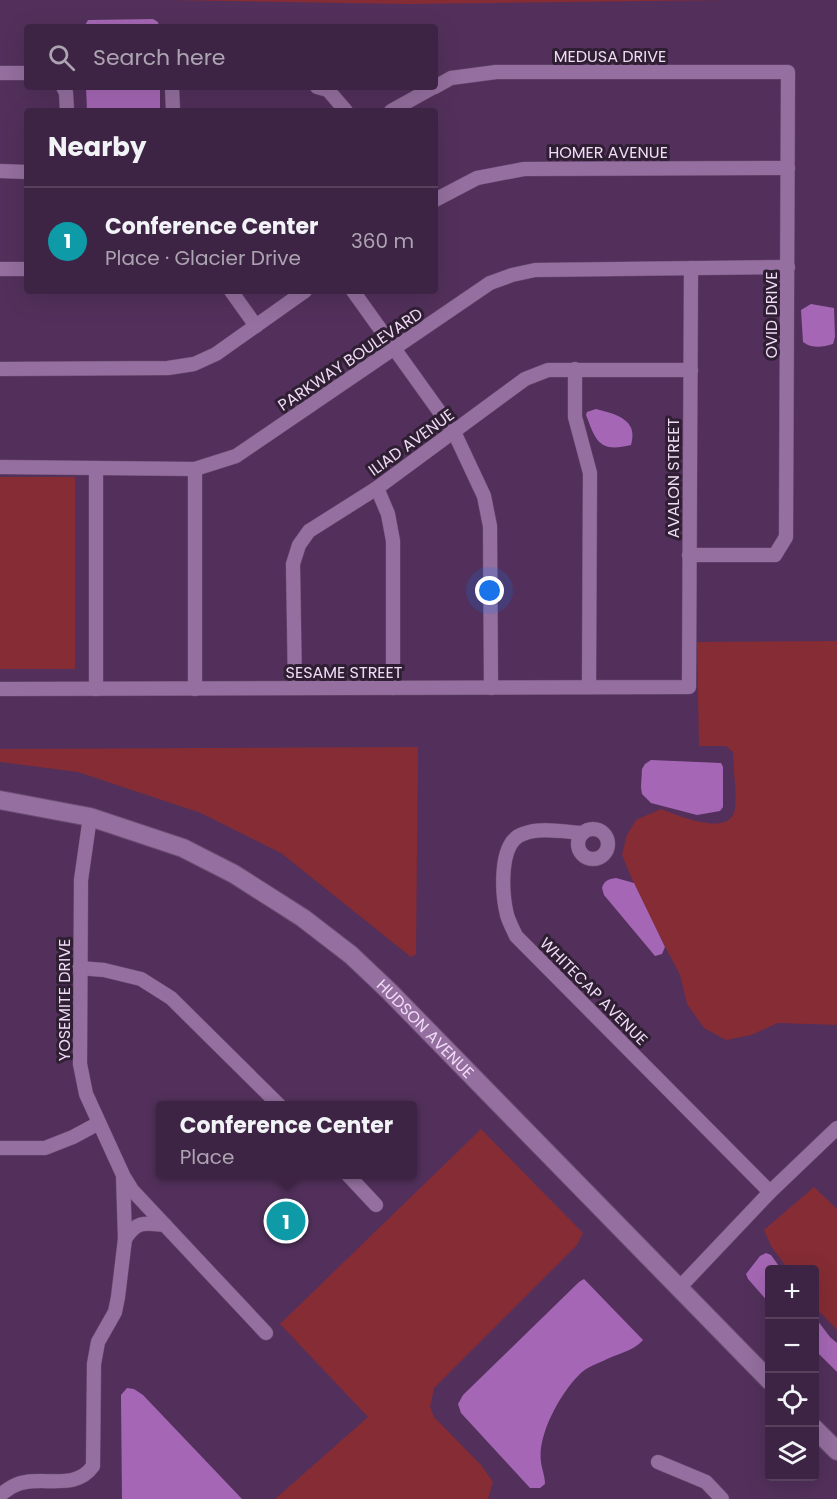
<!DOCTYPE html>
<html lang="en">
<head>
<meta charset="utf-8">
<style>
  :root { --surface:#3e2444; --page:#49304f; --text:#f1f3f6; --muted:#ada4b2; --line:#57415d; --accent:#8bbbb9 }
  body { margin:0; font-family:Poppins,sans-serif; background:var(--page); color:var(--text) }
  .controls { position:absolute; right:18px; bottom:18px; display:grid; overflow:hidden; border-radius:6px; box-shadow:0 6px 24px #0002 }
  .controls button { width:54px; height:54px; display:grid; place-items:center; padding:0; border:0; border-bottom:2px solid var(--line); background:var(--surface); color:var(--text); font:30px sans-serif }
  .you { position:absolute; left:490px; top:591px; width:21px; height:21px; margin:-15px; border:4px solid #fff; border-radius:50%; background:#1a73e8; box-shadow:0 0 0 9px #1a73e833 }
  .badge { display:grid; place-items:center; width:39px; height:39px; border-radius:50%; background:var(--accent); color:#fff; font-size:20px; font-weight:700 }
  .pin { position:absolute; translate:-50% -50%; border:3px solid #fff; box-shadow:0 2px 6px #0006 }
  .popup { position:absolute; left:156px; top:1101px; width:261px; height:78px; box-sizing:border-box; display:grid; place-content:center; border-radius:6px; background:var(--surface); filter:drop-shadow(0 2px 4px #0005); font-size:20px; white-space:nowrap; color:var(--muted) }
  .popup b { font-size:22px; color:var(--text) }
  .popup::after { content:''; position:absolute; left:50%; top:100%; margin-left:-12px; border:12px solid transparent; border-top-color:var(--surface) }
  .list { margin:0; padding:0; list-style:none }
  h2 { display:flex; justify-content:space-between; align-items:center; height:78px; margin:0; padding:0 24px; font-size:26px }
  h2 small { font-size:20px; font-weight:400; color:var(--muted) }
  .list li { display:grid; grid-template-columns:39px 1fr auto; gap:18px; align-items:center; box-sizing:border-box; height:108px; padding:0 24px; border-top:2px solid var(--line) }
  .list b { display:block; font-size:22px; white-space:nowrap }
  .list p { margin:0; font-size:20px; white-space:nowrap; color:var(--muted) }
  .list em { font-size:20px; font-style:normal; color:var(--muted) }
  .icon { flex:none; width:33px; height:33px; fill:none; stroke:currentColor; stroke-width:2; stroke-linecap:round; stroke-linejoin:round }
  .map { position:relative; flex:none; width:837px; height:1499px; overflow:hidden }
  .search { position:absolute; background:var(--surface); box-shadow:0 6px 24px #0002; left:24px; top:24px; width:414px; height:66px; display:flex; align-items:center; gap:15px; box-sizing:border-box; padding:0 21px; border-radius:6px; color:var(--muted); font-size:22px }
  .panel { position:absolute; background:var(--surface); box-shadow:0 6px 24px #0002; left:24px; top:108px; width:414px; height:186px; border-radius:6px }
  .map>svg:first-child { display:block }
  .green { fill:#852c34 }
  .water { fill:#a567b5 }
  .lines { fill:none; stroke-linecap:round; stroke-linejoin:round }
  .minor-casing { stroke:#6b4d72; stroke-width:15 }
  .tertiary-casing { stroke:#6b4d72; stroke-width:20 }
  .minor { stroke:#946f9f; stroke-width:14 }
  .tertiary { stroke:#946f9f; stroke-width:18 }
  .labels { text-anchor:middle; stroke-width:6; stroke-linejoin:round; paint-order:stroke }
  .street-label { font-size:16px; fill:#f0dbf6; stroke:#2f1f33 }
</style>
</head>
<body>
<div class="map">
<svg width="837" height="1499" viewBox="0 0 837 1499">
  <rect width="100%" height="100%" fill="#52305b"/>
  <!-- green -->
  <g class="green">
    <polygon points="168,0 727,0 408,4"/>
    <rect x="0" y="477" width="75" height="192"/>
    <path d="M837,641V1025L778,1023L751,1035L726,1040L704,1028L687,1004L680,975L640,898L622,855L627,835L636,820L661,809C677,815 732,839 735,808C737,791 733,770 733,752L726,746H699L697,642Z"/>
    <polygon points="418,747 416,954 411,957 281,853 201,813 78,772 0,762 0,749"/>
    <polygon points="481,1129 583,1233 577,1245 434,1388 430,1407 434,1417 481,1465 493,1482 488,1499 275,1499 368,1417 280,1324"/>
    <polygon points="814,1187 837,1209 837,1330 815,1307 814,1270 788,1269 771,1246 764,1230"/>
  </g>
  <!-- water -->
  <g class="water">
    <polygon points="153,19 158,22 159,27 84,27 88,20"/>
    <polygon points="86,87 160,87 160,111 87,111"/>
    <path d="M811,304L834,308L835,337L833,344C823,347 812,349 803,342L801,310Z"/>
    <path d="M596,409C615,414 639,419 631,445C599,453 596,441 586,415L587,412Z"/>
    <polygon points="651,760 721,763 723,767 723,807 720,811 697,815 651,803 642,794 641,787 642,769 645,764"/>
    <path d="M616,878L634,883L665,947L662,954L655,956L604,895L602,888C604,881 608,879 616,878Z"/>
    <polygon points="766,1253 771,1255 781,1269 770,1270 769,1303 748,1279 746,1274 760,1256"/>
    <path d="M584,1279L643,1340C634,1351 616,1354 603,1361C596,1364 588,1367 582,1372C562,1390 537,1434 541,1462C542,1470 545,1476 545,1484L540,1488H530L461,1413L458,1404L463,1395L579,1282Z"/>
    <polygon points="814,1316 830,1337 837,1343 837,1372 815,1350"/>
    <polygon points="127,1388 134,1389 143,1395 242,1499 122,1499 121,1395"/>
  </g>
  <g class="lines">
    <defs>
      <g id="minor">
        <polyline points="0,73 27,73"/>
        <polyline points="63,87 66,93 67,111"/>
        <polyline points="172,87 173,111"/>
        <polyline points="317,87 328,90 346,111"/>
        <polyline points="435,87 451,78 496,72 788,72 786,537 775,555 689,555"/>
        <polyline points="391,111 434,87"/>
        <polyline points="0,171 27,172"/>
        <polyline points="435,200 477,178 524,169 788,168"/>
        <polyline points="0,269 27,269"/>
        <polyline points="231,291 256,326"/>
        <polyline points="353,291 454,432 484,496 490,526 491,688"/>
        <polyline points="0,369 168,368 194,364 216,354 305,291"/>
        <polyline points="575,369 575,417 590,473 589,687"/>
        <polyline points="0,467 195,469 236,456 490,283 512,275 535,270 788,267"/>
        <polyline points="195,469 195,689"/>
        <polyline points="377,488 388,514 393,541 393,688"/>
        <polyline points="295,688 293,564 299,545 309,531 377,488 525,379 548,370 691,370"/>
        <polyline points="0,689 689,687 691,268"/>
        <polyline points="96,689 96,468"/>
        <circle cx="593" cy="844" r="15"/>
        <path d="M583,833C565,832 540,827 523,834C498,842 502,894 507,915C509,922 513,929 516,936L770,1192"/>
        <polyline points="79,968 104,970 141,979 171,998 280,1106"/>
        <polyline points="0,1148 45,1148 73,1137 99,1123"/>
        <polyline points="347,1174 376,1205"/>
        <polyline points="124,1177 132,1190 266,1333"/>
        <path d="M125,1239C137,1220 145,1223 165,1225"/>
        <polyline points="680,1287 770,1192 837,1128"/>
        <polyline points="658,1462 706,1482 722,1499"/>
        <path d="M0,1495C8,1489 16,1483 26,1482C49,1478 77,1489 93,1466L94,1364L98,1342L115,1312L118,1297L125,1239L123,1175L86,1094L80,1064L81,880L90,817"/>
      </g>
      <g id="tertiary">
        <path id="s1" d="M0,800L90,817L183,848L234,874L303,918L351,955L389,991L770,1381"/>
        <polyline points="814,1428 837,1451"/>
      </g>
    </defs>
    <!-- minor casing -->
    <use href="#minor" class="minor-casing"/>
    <!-- tertiary casing -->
    <use href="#tertiary" class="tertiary-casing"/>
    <!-- minor -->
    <use href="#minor" class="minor"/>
    <!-- tertiary -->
    <use href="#tertiary" class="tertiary"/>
  </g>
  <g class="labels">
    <!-- street labels -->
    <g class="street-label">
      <text x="610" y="62">MEDUSA DRIVE</text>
      <text x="608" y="158">HOMER AVENUE</text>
      <text transform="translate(771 315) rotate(-90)" y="6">OVID DRIVE</text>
      <text transform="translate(350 359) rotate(-34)" y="6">PARKWAY BOULEVARD</text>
      <text transform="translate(411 442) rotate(-36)" y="6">ILIAD AVENUE</text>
      <text transform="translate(673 478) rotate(-90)" y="6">AVALON STREET</text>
      <text x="344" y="678">SESAME STREET</text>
      <text transform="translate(594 991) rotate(45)" y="6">WHITECAP AVENUE</text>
      <text transform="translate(64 1000) rotate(-90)" y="6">YOSEMITE DRIVE</text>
      <text dy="6" stroke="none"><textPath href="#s1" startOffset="494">HUDSON AVENUE</textPath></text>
    </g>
  </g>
</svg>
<div class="controls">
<button>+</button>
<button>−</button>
<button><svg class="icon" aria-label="locate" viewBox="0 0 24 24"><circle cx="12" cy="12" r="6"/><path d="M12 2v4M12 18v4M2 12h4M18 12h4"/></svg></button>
<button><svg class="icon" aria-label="layers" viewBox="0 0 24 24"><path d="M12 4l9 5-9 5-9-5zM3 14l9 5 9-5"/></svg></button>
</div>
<div class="you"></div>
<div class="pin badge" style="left:286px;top:1221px;background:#0f9aa8">1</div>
<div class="popup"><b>Conference Center</b>Place</div>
<div class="search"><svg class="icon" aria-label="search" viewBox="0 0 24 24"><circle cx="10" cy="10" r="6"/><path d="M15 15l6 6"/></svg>Search here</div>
<section class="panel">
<h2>Nearby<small></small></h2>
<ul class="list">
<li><span class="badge" style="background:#0f9aa8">1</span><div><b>Conference Center</b><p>Place · Glacier Drive</p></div><em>360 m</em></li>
</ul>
</section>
</div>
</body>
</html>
